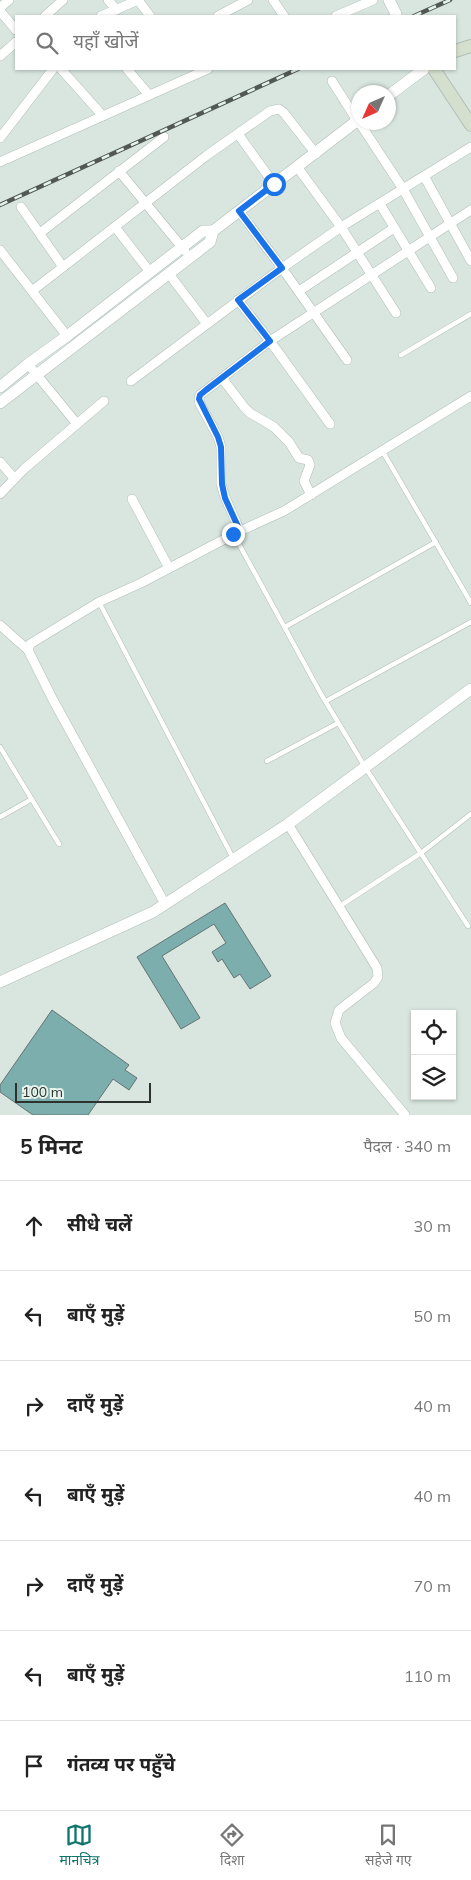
<!DOCTYPE html>
<html lang="hi">
<head>
<meta charset="utf-8">
<style>
  :root { --surface:#fff; --page:#f2f2f2; --text:#222; --muted:#767676; --line:#e0e0e0; --accent:#0f766e }
  body { margin:0; font-family:Mulish,"Noto Sans Devanagari",sans-serif; background:var(--page); color:var(--text) }
  .controls { position:absolute; right:15px; bottom:15px; display:grid; overflow:hidden; border-radius:0px; box-shadow:0 1px 4px #0004 }
  .controls button { width:45px; height:45px; display:grid; place-items:center; padding:0; border:0; border-bottom:1px solid var(--line); background:var(--surface); color:var(--text); font:25px sans-serif }
  .compass { position:absolute; left:351px; top:85px; width:45px; height:45px; border-radius:50%; background:var(--surface); box-shadow:0 1px 4px #0004; rotate:225deg }
  .scale { position:absolute; left:15px; bottom:12px; width:136px; box-sizing:border-box; padding-left:5px; border:2px solid #2d322f; border-top:0; font-size:14px; line-height:18px; white-space:nowrap; color:#2d322f; -webkit-text-stroke:4px #e5f3ec; paint-order:stroke }
  .stop { position:absolute; width:15px; height:15px; margin:-11px; border:4px solid #1a73e8; border-radius:50%; background:#fff }
  .stop.end { background:#1a73e8; border-color:#fff; box-shadow:0 1px 5px #0008 }
  .list { margin:0; padding:0; list-style:none }
  h2 { display:flex; justify-content:space-between; align-items:center; height:65px; margin:0; padding:0 20px; font-size:21px }
  h2 small { font-size:16px; font-weight:400; color:var(--muted) }
  .list li { display:grid; grid-template-columns:32px 1fr auto; gap:15px; align-items:center; box-sizing:border-box; height:90px; padding:0 20px; border-top:1px solid var(--line) }
  .list b { display:block; font-size:19px; white-space:nowrap }
  .list em { font-size:16px; font-style:normal; color:var(--muted) }
  .icon { flex:none; width:28px; height:28px; fill:none; stroke:currentColor; stroke-width:2; stroke-linecap:round; stroke-linejoin:round }
  .map { position:relative; flex:none; width:471px; height:1115px; overflow:hidden }
  .search { position:absolute; background:var(--surface); box-shadow:0 1px 4px #0004; left:15px; right:15px; top:15px; height:55px; display:flex; align-items:center; gap:12px; box-sizing:border-box; padding:0 18px; border-radius:0px; color:var(--muted); font-size:19px }
  .sheet { height:695px; background:var(--surface) }
  nav { display:flex; justify-content:space-around; align-items:center; box-sizing:border-box; height:70px; border-top:1px solid var(--line); background:var(--surface); font-size:14px; color:var(--muted) }
  nav a { display:grid; justify-items:center; gap:2px }
  nav .on { color:var(--accent) }
  .map>svg:first-child { display:block }
  .building { fill:#7caead; stroke:#657373 }
  .lines { fill:none; stroke-linecap:round; stroke-linejoin:round }
  .service-casing { stroke:#b1beb7; stroke-width:5.5 }
  .minor-casing { stroke:#b1beb7; stroke-width:10 }
  .tertiary-casing { stroke:#b1beb7; stroke-width:12 }
  .secondary-casing { stroke:#b1beb7; stroke-width:14 }
  .service { stroke:#fff; stroke-width:4.5 }
  .minor { stroke:#fff; stroke-width:9 }
  .tertiary { stroke:#fff; stroke-width:11 }
  .secondary { stroke:#d5dfce; stroke-width:12 }
  .rail-casing { stroke:#525955; stroke-width:4.5 }
  .rail { stroke:#e5f3ec; stroke-width:2.5; stroke-dasharray:8; stroke-linecap:butt }
  .route { stroke:#1a73e8; stroke-width:6 }
</style>
</head>
<body>
<div class="map">
<svg width="471" height="1115" viewBox="0 0 471 1115">
  <rect width="100%" height="100%" fill="#d8e6df"/>
  <!-- building -->
  <g class="building">
    <polygon points="225,903 271,976 250,989 240,974 234,978 222,959 218,962 212,952 226,943 214,924 162,956 200,1018 181,1029 137,957"/>
    <polygon points="52,1010 129,1065 125,1070 137,1078 129,1090 113,1079 88,1115 33,1115 0,1092 0,1085"/>
  </g>
  <g class="lines">
    <defs>
      <g id="service">
        <polyline points="401,355 471,314"/>
        <polyline points="383,452 471,603"/>
        <polyline points="234,535 321,694 365,767 468,926"/>
        <polyline points="99,602 234,860"/>
        <polyline points="285,627 436,542"/>
        <polyline points="326,701 471,622"/>
        <polyline points="0,747 59,844"/>
        <polyline points="267,761 338,723"/>
        <polyline points="0,817 32,799"/>
        <polyline points="340,906 421,853 471,814"/>
      </g>
      <g id="minor">
        <polyline points="108,0 117,10"/>
        <polyline points="138,0 150,16"/>
        <polyline points="273,0 284,16"/>
        <polyline points="0,8 9,0"/>
        <polyline points="0,11 16,30"/>
        <polyline points="45,16 63,0"/>
        <polyline points="101,16 138,0"/>
        <polyline points="218,16 248,0"/>
        <polyline points="336,16 373,0"/>
        <polyline points="0,56 16,42"/>
        <polyline points="61,69 103,116"/>
        <polyline points="127,69 149,95"/>
        <polyline points="332,81 358,122"/>
        <polyline points="359,122 403,189 453,278"/>
        <polyline points="238,134 274,184"/>
        <polyline points="0,138 53,69"/>
        <polyline points="0,162 208,69"/>
        <polyline points="298,168 341,227 396,313"/>
        <polyline points="119,171 185,251"/>
        <polyline points="424,176 471,261"/>
        <polyline points="380,204 431,288"/>
        <polyline points="21,207 63,267"/>
        <polyline points="239,211 282,268 347,360"/>
        <polyline points="115,227 150,272"/>
        <polyline points="40,233 164,137"/>
        <polyline points="0,250 67,336"/>
        <polyline points="169,274 207,324"/>
        <polyline points="32,291 206,156 270,111 279,109 284,113 316,154"/>
        <polyline points="299,291 394,228"/>
        <polyline points="238,300 270,341 330,424"/>
        <polyline points="28,364 77,424"/>
        <polyline points="222,378 244,407 250,413 274,427 289,442 299,458 308,460 310,465 304,481 311,495"/>
        <polyline points="131,381 282,268 341,227 471,147"/>
        <polyline points="0,462 14,478"/>
        <polyline points="0,494 24,469 104,401"/>
        <polyline points="132,499 169,568"/>
        <polyline points="240,531 225,497 221,484 221,447 218,437 200,404 199,399 200,395 270,341 471,210"/>
        <polyline points="0,625 28,650"/>
        <polyline points="288,824 377,968 378,977 374,983 339,1010 335,1023 341,1038 405,1115"/>
        <polyline points="165,904 52,698 28,650 30,644 99,602 141,583 240,531 284,511 471,396"/>
      </g>
      <g id="tertiary">
        <polyline points="389,0 396,14"/>
        <polyline points="388,96 424,69"/>
        <polyline points="0,387 28,364 67,336 203,231 213,231"/>
        <polyline points="0,403 210,242 213,231 358,120"/>
        <polyline points="0,982 153,912 288,824 471,689"/>
      </g>
      <g id="secondary">
        <polyline points="455,51 471,46"/>
        <polyline points="434,69 471,125"/>
      </g>
    </defs>
    <!-- service casing -->
    <use href="#service" class="service-casing"/>
    <!-- minor casing -->
    <use href="#minor" class="minor-casing"/>
    <!-- tertiary casing -->
    <use href="#tertiary" class="tertiary-casing"/>
    <!-- secondary casing -->
    <use href="#secondary" class="secondary-casing"/>
    <!-- service -->
    <use href="#service" class="service"/>
    <!-- minor -->
    <use href="#minor" class="minor"/>
    <!-- tertiary -->
    <use href="#tertiary" class="tertiary"/>
    <!-- secondary -->
    <use href="#secondary" class="secondary"/>
    <defs>
      <g id="rail">
        <polyline points="414,16 450,0"/>
        <polyline points="0,205 298,69"/>
      </g>
    </defs>
    <!-- rail casing -->
    <use href="#rail" class="rail-casing"/>
    <!-- rail -->
    <use href="#rail" class="rail"/>
  </g>
  <g class="lines">
    <!-- route -->
    <polyline class="route" points="233,534 240,531 225,498 222,484 221,447 218,437 199,399 200,395 206,390 270,341 238,300 282,268 239,211 274,184"/>
  </g>
</svg>
<div class="controls">
<button><svg class="icon" aria-label="locate" viewBox="0 0 24 24"><circle cx="12" cy="12" r="6"/><path d="M12 2v4M12 18v4M2 12h4M18 12h4"/></svg></button>
<button><svg class="icon" aria-label="layers" viewBox="0 0 24 24"><path d="M12 4l9 5-9 5-9-5zM3 14l9 5 9-5"/></svg></button>
</div>
<svg class="compass" viewBox="-18 -18 36 36"><path d="M0-13l5 13h-10z" fill="#e53935"/><path d="M0 13l5-13h-10z" fill="#767676"/></svg>
<div class="scale">100 m</div>
<div class="stop" style="left:274px;top:184px"></div>
<div class="stop end" style="left:233px;top:534px"></div>
<div class="search"><svg class="icon" aria-label="search" viewBox="0 0 24 24"><circle cx="10" cy="10" r="6"/><path d="M15 15l6 6"/></svg>यहाँ खोजें</div>
</div>
<section class="sheet">
<h2>5 मिनट<small>पैदल · 340 m</small></h2>
<ul class="list">
<li><svg class="icon" aria-label="ahead" viewBox="0 0 24 24"><path d="M12 20V5M6 11l6-6 6 6"/></svg><div><b>सीधे चलें</b></div><em>30 m</em></li>
<li><svg class="icon" aria-label="left" viewBox="0 0 24 24"><path d="M17 20v-9H6M10 6l-5 5 5 5"/></svg><div><b>बाएँ मुड़ें</b></div><em>50 m</em></li>
<li><svg class="icon" aria-label="right" viewBox="0 0 24 24"><path d="M7 20v-9h11M14 6l5 5-5 5"/></svg><div><b>दाएँ मुड़ें</b></div><em>40 m</em></li>
<li><svg class="icon" aria-label="left" viewBox="0 0 24 24"><path d="M17 20v-9H6M10 6l-5 5 5 5"/></svg><div><b>बाएँ मुड़ें</b></div><em>40 m</em></li>
<li><svg class="icon" aria-label="right" viewBox="0 0 24 24"><path d="M7 20v-9h11M14 6l5 5-5 5"/></svg><div><b>दाएँ मुड़ें</b></div><em>70 m</em></li>
<li><svg class="icon" aria-label="left" viewBox="0 0 24 24"><path d="M17 20v-9H6M10 6l-5 5 5 5"/></svg><div><b>बाएँ मुड़ें</b></div><em>110 m</em></li>
<li><svg class="icon" aria-label="arrive" viewBox="0 0 24 24"><path d="M6 21V4h12l-3 4 3 4H6"/></svg><div><b>गंतव्य पर पहुँचे</b></div></li>
</ul>
</section>
<nav>
<a class="on"><svg class="icon" aria-label="map" viewBox="0 0 24 24"><path d="M3 6l6-2 6 2 6-2v14l-6 2-6-2-6 2zM9 4v14M15 6v14"/></svg>मानचित्र</a>
<a><svg class="icon" aria-label="directions" viewBox="0 0 24 24"><path d="M12 3l9 9-9 9-9-9zM9 14v-3h6M13 9l2 2-2 2"/></svg>दिशा</a>
<a><svg class="icon" aria-label="saved" viewBox="0 0 24 24"><path d="M7 4h10v16l-5-4-5 4z"/></svg>सहेजे गए</a>
</nav>
</body>
</html>
